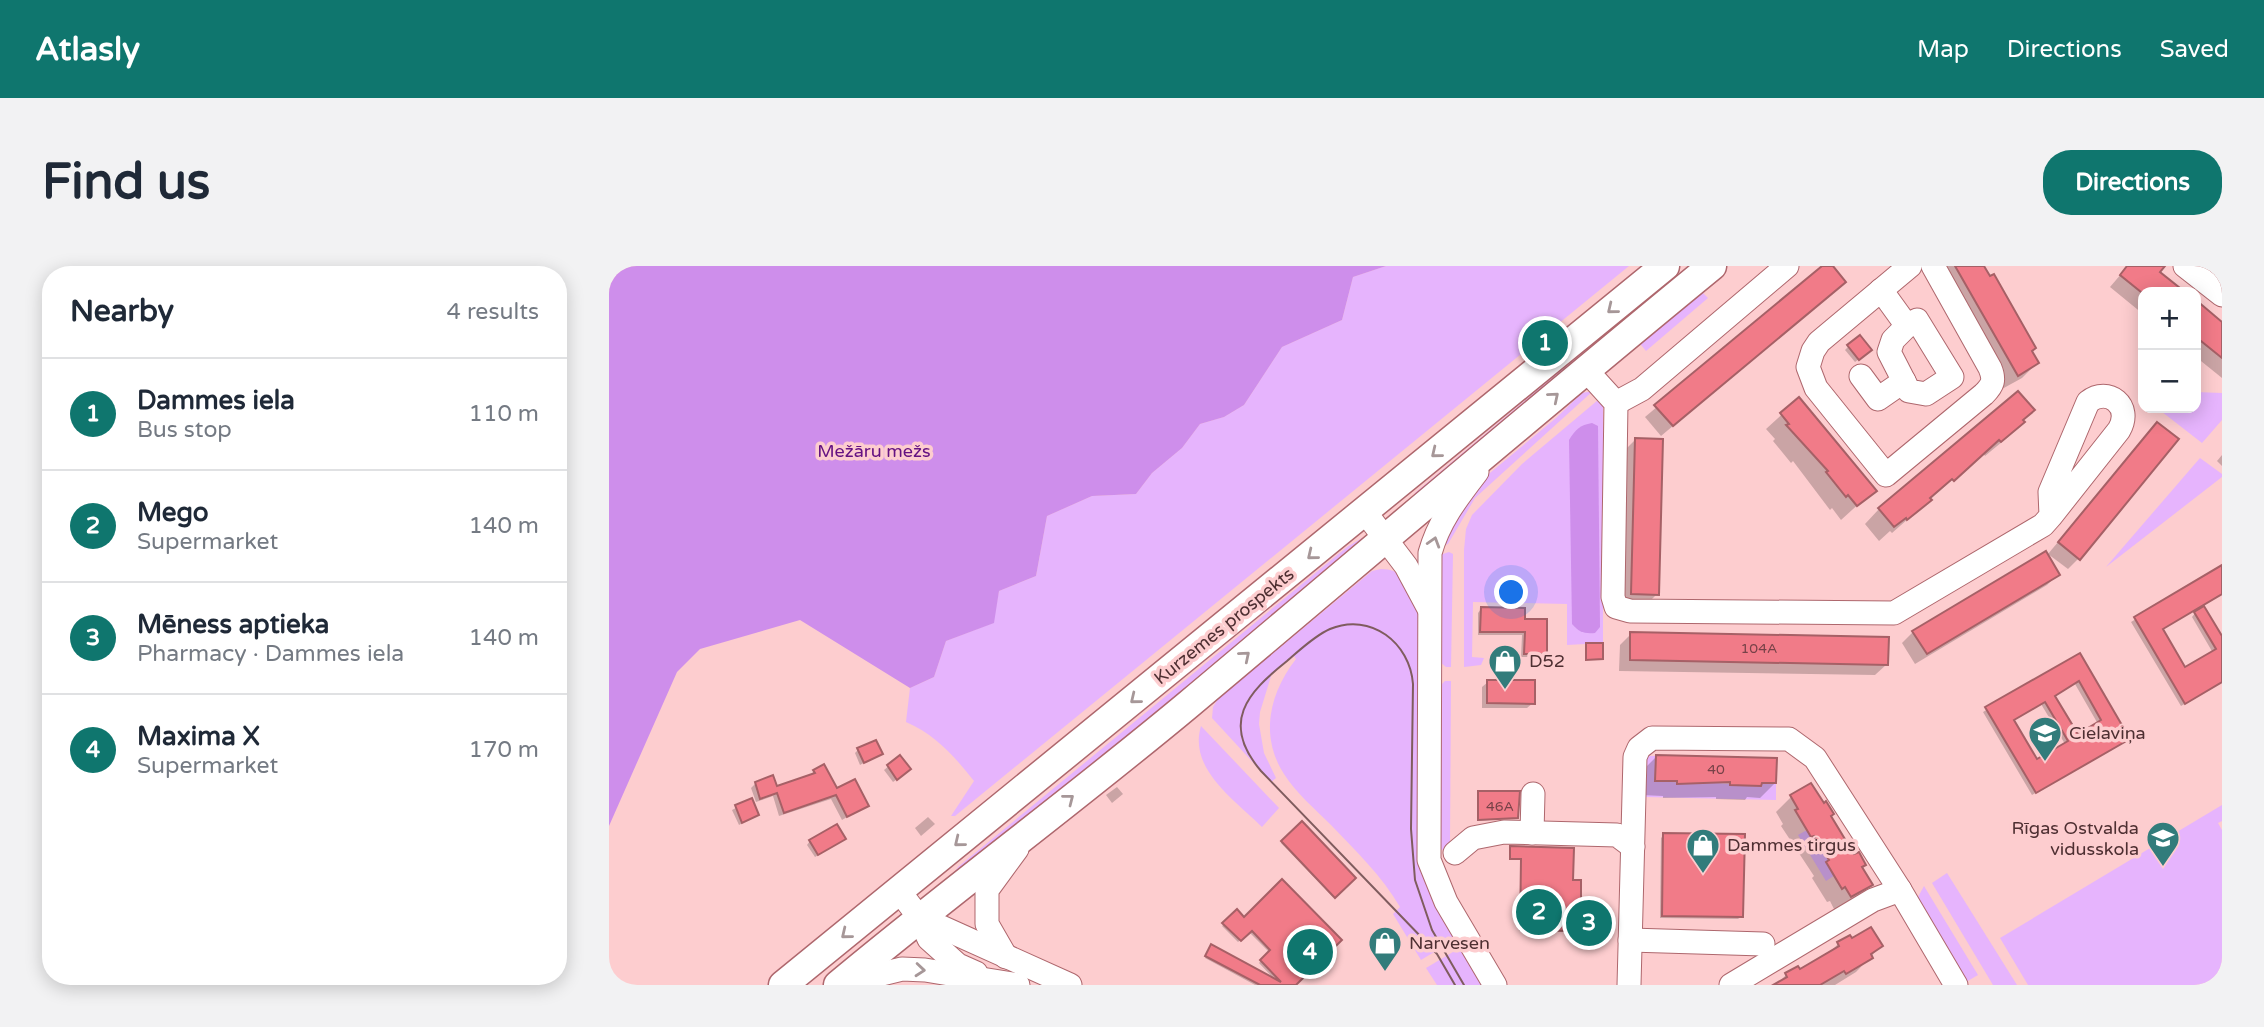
<!DOCTYPE html>
<html lang="en">
<head>
<meta charset="utf-8">
<style>
  :root { --surface:#fff; --page:#f2f2f3; --text:#1f2937; --muted:#747a83; --line:#e0e1e3; --accent:#0f766e }
  body { margin:0; font-family:"Varela Round",sans-serif; background:var(--page); color:var(--text) }
  .controls { position:absolute; right:21px; top:21px; display:grid; overflow:hidden; border-radius:14px; box-shadow:0 4px 18px #0003 }
  .controls button { width:63px; height:63px; display:grid; place-items:center; padding:0; border:0; border-bottom:2px solid var(--line); background:var(--surface); color:var(--text); font:35px sans-serif }
  .you { position:absolute; left:903px; top:327px; width:24px; height:24px; margin:-18px; border:5px solid #fff; border-radius:50%; background:#1a73e8; box-shadow:0 0 0 10px #1a73e833 }
  .badge { display:grid; place-items:center; width:46px; height:46px; border-radius:50%; background:var(--accent); color:#fff; font-size:23px; font-weight:700 }
  .pin { position:absolute; translate:-50% -50%; border:4px solid #fff; box-shadow:0 2px 7px #0006 }
  .list { margin:0; padding:0; list-style:none }
  h2 { display:flex; justify-content:space-between; align-items:center; height:91px; margin:0; padding:0 28px; font-size:30px }
  h2 small { font-size:23px; font-weight:400; color:var(--muted) }
  .list li { display:grid; grid-template-columns:46px 1fr auto; gap:21px; align-items:center; box-sizing:border-box; height:112px; padding:0 28px; border-top:2px solid var(--line) }
  .list b { display:block; font-size:26px; white-space:nowrap }
  .list p { margin:0; font-size:23px; white-space:nowrap; color:var(--muted) }
  .list em { font-size:23px; font-style:normal; color:var(--muted) }
  .map { position:relative; flex:none; width:1613px; height:719px; overflow:hidden; border-radius:28px }
  header { display:flex; align-items:center; gap:42px; box-sizing:border-box; height:98px; padding:0 35px; background:var(--accent); color:#fff }
  header strong { font-size:33px }
  nav { display:flex; gap:38px; margin-inline-start:auto; font-size:24px }
  .intro { display:flex; align-items:center; justify-content:space-between; box-sizing:border-box; height:168px; padding:0 42px }
  h1 { margin:0; font-size:49px }
  .button { padding:18px 32px; border-radius:28px; background:var(--accent); color:#fff; font-size:24px; font-weight:700 }
  main { display:flex; gap:42px; padding:0 42px }
  aside { flex:1; background:var(--surface); border-radius:28px; box-shadow:0 4px 18px #0003 }
  .map>svg:first-child { display:block }
  .green { fill:#e6b4fd }
  .forest { fill:#ce8eeb }
  .shadow { fill:#0003; fill-rule:evenodd }
  .building { fill:#f17b88; stroke:#a66066; stroke-width:2; fill-rule:evenodd }
  .lines { fill:none; stroke-linecap:round; stroke-linejoin:round }
  .minor-casing { stroke:#ae676d; stroke-width:25 }
  .major-casing { stroke:#ae676d; stroke-width:31 }
  .minor { stroke:#fff; stroke-width:23 }
  .major { stroke:#fff; stroke-width:28 }
  .tram { stroke:#7f5c5e; stroke-width:2 }
  .oneway { stroke:#a69798 }
  .labels { text-anchor:middle; stroke-width:7; stroke-linejoin:round; paint-order:stroke }
  .number-label { font-size:14px; fill:#774248 }
  .park-label { font-size:18px; fill:#651282; stroke:#fdcdcf }
  .street-label { font-size:18px; fill:#4e2f32; stroke:#fdcdcf }
  .poi-label { font-size:18px; fill:#4e2f32; stroke:#fdcdcf; text-anchor:start }
</style>
</head>
<body>
<header>
<strong>Atlasly</strong>
<nav><a>Map</a><a>Directions</a><a>Saved</a></nav>
</header>
<div class="intro"><h1>Find us</h1><a class="button">Directions</a></div>
<main>
<aside>
<h2>Nearby<small>4 results</small></h2>
<ul class="list">
<li><span class="badge">1</span><div><b>Dammes iela</b><p>Bus stop</p></div><em>110 m</em></li>
<li><span class="badge">2</span><div><b>Mego</b><p>Supermarket</p></div><em>140 m</em></li>
<li><span class="badge">3</span><div><b>Mēness aptieka</b><p>Pharmacy · Dammes iela</p></div><em>140 m</em></li>
<li><span class="badge">4</span><div><b>Maxima X</b><p>Supermarket</p></div><em>170 m</em></li>
</ul>
</aside>
<div class="map">
<svg width="1613" height="719" viewBox="0 0 1613 719">
  <rect width="100%" height="100%" fill="#fdcdcf"/>
  <!-- green -->
  <g class="green">
    <path d="M777,0H1020L346,550H342L365,515C345,490 327,469 297,456L301,422L325,411L337,375L384,357L390,325L427,310L438,250L483,230L527,228L543,207L573,182L591,158L615,151L635,139L673,81L733,54L744,11Z"/>
    <polygon points="1093,26 1099,32 1037,85 1028,74"/>
    <polygon points="1007,58 1011,64 804,231 806,227"/>
    <polygon points="984,125 866,232 839,278 833,280 864,221 947,152 973,127"/>
    <polygon points="1587,126 1613,127 1613,154 1593,177 1548,142 1587,142"/>
    <polygon points="989,134 994,136 994,377 958,379 958,338 864,336 863,391 875,392 872,399 855,401 855,284 857,263 863,249 913,198"/>
    <polygon points="1591,192 1613,208 1613,211 1497,301"/>
    <polygon points="757,271 684,335 345,612 345,607 349,601 738,281 753,272"/>
    <polygon points="840,286 844,288 842,401 837,401 831,396 831,289"/>
    <path d="M772,303C792,303 799,316 809,331L812,585L850,671L812,694L784,648L791,641C773,610 747,585 722,559C706,543 687,527 675,508C650,470 661,426 687,393L685,390L663,407L651,446L650,458L655,487L667,512L662,516L603,452L604,441L609,433L763,305Z"/>
    <polygon points="836,415 842,415 841,578 839,582 829,585 830,421"/>
    <path d="M592,460L670,542L653,561C626,534 579,503 592,460Z"/>
    <polygon points="1037,490 1047,490 1046,515 1092,518 1092,516 1152,520 1153,517 1167,517 1167,534 1036,531"/>
    <polygon points="1613,539 1613,555 1609,557 1613,564 1613,719 1419,719 1391,672"/>
    <polygon points="1198,564 1205,570 1220,594 1217,596 1226,609 1217,615 1189,569"/>
    <polygon points="1338,607 1408,719 1384,719 1323,617"/>
    <polygon points="1315,620 1369,709 1357,716 1311,641 1309,631"/>
    <polygon points="854,680 876,719 828,719 817,702"/>
  </g>
  <!-- forest -->
  <g class="forest">
    <polygon points="0,0 777,0 744,11 733,54 673,81 635,139 615,151 591,158 573,182 543,207 527,228 483,230 438,250 427,310 390,325 385,357 337,375 325,411 301,422 191,354 91,383 68,406 0,560"/>
    <path d="M983,157L989,160L991,361L986,367C975,368 970,366 963,358L960,174C966,164 971,159 983,157Z"/>
  </g>
  <!-- shadow -->
  <g class="shadow">
    <polygon points="1215,0 1222,0 1235,16 1052,170 1036,151"/>
    <polygon points="1323,0 1373,0 1428,97 1413,112 1393,123"/>
    <polygon points="1519,0 1541,0 1574,26 1534,26 1534,48 1501,21"/>
    <polygon points="1587,37 1613,58 1613,112 1587,91"/>
    <polygon points="1239,81 1258,87 1246,96 1236,84"/>
    <polygon points="1190,133 1265,224 1232,254 1223,242 1221,244 1184,195 1182,197 1164,175 1166,173 1157,163"/>
    <polygon points="1413,155 1399,171 1376,190 1374,187 1283,267 1281,265 1270,275 1256,258 1270,243"/>
    <polygon points="1548,158 1470,292 1459,303 1439,288"/>
    <polygon points="1026,174 1048,328 1037,339 1012,339 1015,185"/>
    <polygon points="1613,189 1613,200 1608,195"/>
    <path d="M1613,301V328L1593,340L1613,374V416L1572,440L1522,356ZM1591,341L1583,351L1604,387L1575,404L1552,364Z"/>
    <polygon points="1449,308 1438,319 1306,398 1293,377 1304,366"/>
    <polygon points="872,343 914,355 936,387 932,391 912,391 913,369 869,369 869,347"/>
    <polygon points="1022,368 1278,398 1266,409 1010,405 1011,379"/>
    <path d="M1470,389L1515,476L1423,529L1374,446ZM1466,418L1489,458L1469,470L1444,431ZM1432,438L1456,478L1428,495L1404,455Z"/>
    <polygon points="879,416 924,437 918,442 873,442 873,421"/>
    <polygon points="249,484 271,488 251,499 246,487"/>
    <polygon points="291,491 297,507 284,516 275,504"/>
    <polygon points="1047,491 1166,517 1151,532 1138,531 1136,534 1107,533 1107,531 1054,532 1054,530 1032,529 1032,506"/>
    <polygon points="205,505 227,524 258,539 233,554 222,533 170,550 164,530 147,536 142,522 147,517 167,522 201,510"/>
    <polygon points="508,521 514,528 503,537 497,529"/>
    <polygon points="870,527 908,552 869,555"/>
    <polygon points="1182,531 1221,550 1262,619 1247,634 1226,645 1221,635 1218,636 1203,612 1205,610 1172,560 1174,558 1167,546"/>
    <polygon points="142,534 148,549 130,559 123,544"/>
    <polygon points="319,551 326,558 312,570 306,562"/>
    <polygon points="693,557 745,612 724,631 672,577"/>
    <polygon points="1055,569 1133,650 1129,653 1051,652 1052,572"/>
    <polygon points="201,575 231,576 206,591 198,579"/>
    <polygon points="902,582 962,616 970,651 997,665 911,665 912,594 901,594"/>
    <polygon points="627,646 687,709 682,719 646,719 596,692 601,682 666,714 650,697 660,686 640,666 629,676 613,660"/>
    <polygon points="1242,675 1272,680 1247,706 1226,719 1167,719 1177,709 1190,705 1218,689 1229,678"/>
  </g>
  <!-- building -->
  <g class="building">
    <polygon points="1213,0 1224,0 1237,16 1064,160 1045,139"/>
    <polygon points="1346,0 1375,0 1381,10 1385,8 1427,82 1423,85 1430,97 1409,110"/>
    <polygon points="1518,0 1556,0 1551,6 1576,26 1532,26 1511,9"/>
    <polygon points="1587,34 1613,56 1613,92 1587,71"/>
    <polygon points="1251,69 1263,84 1250,94 1238,79"/>
    <polygon points="1409,125 1426,144 1414,154 1416,156 1392,176 1390,174 1345,215 1343,213 1321,232 1323,234 1298,254 1297,252 1285,261 1269,242"/>
    <polygon points="1190,131 1268,225 1248,240 1239,229 1237,231 1217,206 1219,205 1177,159 1180,158 1171,147"/>
    <polygon points="1548,156 1570,173 1471,294 1449,276"/>
    <polygon points="1026,172 1054,173 1050,329 1022,328"/>
    <polygon points="1437,285 1451,309 1318,388 1303,365"/>
    <polygon points="1613,299 1613,328 1554,363 1576,401 1607,383 1585,346 1595,340 1613,370 1613,416 1576,438 1525,351"/>
    <polygon points="872,341 916,342 916,353 938,353 938,388 915,388 916,366 871,366"/>
    <polygon points="1021,366 1280,371 1279,399 1021,394"/>
    <polygon points="977,377 994,377 994,393 977,394"/>
    <path d="M1471,387L1521,473L1427,527L1376,441ZM1470,415L1492,454L1469,468L1446,430ZM1436,436L1459,475L1428,493L1405,454Z"/>
    <polygon points="878,414 926,414 926,438 878,437"/>
    <polygon points="267,474 274,488 255,497 248,482"/>
    <polygon points="291,489 302,503 288,514 278,499"/>
    <polygon points="1047,489 1168,492 1167,517 1153,517 1152,520 1121,519 1121,516 1068,518 1068,515 1046,515"/>
    <polygon points="215,498 228,522 246,513 260,540 238,551 227,529 175,547 168,527 151,533 146,516 164,509 168,520 206,507 204,504"/>
    <polygon points="1202,517 1215,537 1217,535 1225,548 1222,550 1245,588 1250,586 1257,599 1253,601 1264,619 1242,631 1236,621 1233,623 1217,596 1220,594 1205,570 1202,571 1186,544 1189,543 1181,529"/>
    <polygon points="869,525 911,525 909,552 869,554"/>
    <polygon points="143,532 150,549 133,557 126,539"/>
    <polygon points="693,555 747,612 726,632 672,575"/>
    <polygon points="228,558 237,573 209,589 200,574"/>
    <polygon points="1054,567 1136,568 1134,651 1053,650"/>
    <polygon points="901,580 965,582 964,614 972,614 972,649 999,649 999,666 911,664 912,593 901,593"/>
    <polygon points="673,613 733,674 687,719 651,719 596,690 602,678 672,716 651,694 661,684 643,665 632,675 613,657 628,643 635,651"/>
    <polygon points="1262,661 1274,680 1262,688 1264,692 1237,708 1235,705 1211,719 1164,719 1178,711 1176,707 1189,700 1191,703 1230,680 1228,676 1241,669 1243,672"/>
  </g>
  <g class="lines">
    <defs>
      <g id="minor">
        <path d="M1301,0L1210,76L1204,85L1199,101L1207,122L1277,209L1375,128C1384,119 1386,114 1381,102L1324,0"/>
        <polyline points="1576,0 1613,29"/>
        <polyline points="1272,24 1298,60 1308,54 1343,111 1317,128 1300,125 1280,86 1284,74 1298,60"/>
        <path d="M977,104L1007,137L1004,331L1007,341L1021,345L1285,347L1434,259L1442,250L1510,164C1524,140 1499,120 1479,136L1441,226L1442,250"/>
        <polyline points="1252,110 1269,133 1295,115"/>
        <polyline points="1007,137 1033,123 1178,0"/>
        <path d="M868,206C848,232 830,255 821,287L820,594L837,636L886,719"/>
        <polyline points="756,246 797,300 819,341"/>
        <polyline points="923,567 924,528"/>
        <polyline points="846,587 864,572 895,566 1008,569 1024,581"/>
        <polyline points="290,625 310,651 320,673 349,699 367,707"/>
        <polyline points="310,651 461,719"/>
        <polyline points="1021,674 1154,678"/>
        <polyline points="397,691 378,658 378,624 408,583"/>
        <polyline points="246,719 261,711 293,703 316,704 409,719"/>
        <polyline points="1020,719 1026,491 1030,482 1043,472 1180,473 1206,492 1291,624 1347,719"/>
        <polyline points="1122,719 1264,634 1291,624"/>
      </g>
      <g id="major">
        <polyline points="174,719 1056,0"/>
        <path d="M229,719C344,623 465,534 580,438C754,292 927,144 1103,0"/>
      </g>
    </defs>
    <!-- minor casing -->
    <use href="#minor" class="minor-casing"/>
    <!-- major casing -->
    <use href="#major" class="major-casing"/>
    <!-- minor -->
    <use href="#minor" class="minor"/>
    <!-- major -->
    <use href="#major" class="major"/>
    <!-- tram -->
    <path class="tram" d="M846,719L828,688L817,676L652,505C611,457 638,427 678,395C691,384 705,370 721,363C762,346 801,377 804,418L802,563L806,614L823,664L855,719"/>
  </g>
  <!-- one-way arrows -->
  <defs><path id="oneway-chevron" d="M-2-3.5L2.5 0L-2 3.5" fill="none" stroke-width="1.6" stroke-linecap="round" stroke-linejoin="round" transform="scale(1.75)"/></defs>
  <g class="oneway">
    <use href="#oneway-chevron" transform="translate(1003 43) rotate(141)"/>
    <use href="#oneway-chevron" transform="translate(945 131) rotate(-40)"/>
    <use href="#oneway-chevron" transform="translate(827 187) rotate(141)"/>
    <use href="#oneway-chevron" transform="translate(825 276) rotate(-73)"/>
    <use href="#oneway-chevron" transform="translate(703 289) rotate(141)"/>
    <use href="#oneway-chevron" transform="translate(636 390) rotate(-40)"/>
    <use href="#oneway-chevron" transform="translate(526 433) rotate(141)"/>
    <use href="#oneway-chevron" transform="translate(460 533) rotate(-38)"/>
    <use href="#oneway-chevron" transform="translate(350 576) rotate(141)"/>
    <use href="#oneway-chevron" transform="translate(237 668) rotate(141)"/>
    <use href="#oneway-chevron" transform="translate(311 704) rotate(5)"/>
  </g>
  <!-- icons -->
  <defs>
    <symbol id="shop-pin" viewBox="-11 -11 22 30"><path d="M0 17L-7.5 6A9.5 9.5 0 1 1 7.5 6Z" fill="#327c7b" stroke="#fdcdcf"/><path d="M-5-2.5h2.3a2.7 3.5 0 0 1 5.4 0H5L5.5 6h-11ZM-1.5-2.5h3a1.5 2.3 0 0 0-3 0Z" fill="#fff"/></symbol>
    <symbol id="school-pin" viewBox="-11 -11 22 30"><path d="M0 17L-7.5 6A9.5 9.5 0 1 1 7.5 6Z" fill="#327c7b" stroke="#fdcdcf"/><path d="M0-5L7-2L0 1L-7-2ZM-4 1L0 2.5L4 1V4Q0 6-4 4Z" fill="#fff"/></symbol>
  </defs>
  <g fill-rule="evenodd">
    <use href="#shop-pin" x="877" y="376" width="38" height="52"/>
    <use href="#school-pin" x="1417" y="448" width="38" height="52"/>
    <use href="#school-pin" x="1535" y="553" width="38" height="52"/>
    <use href="#shop-pin" x="1075" y="560" width="38" height="52"/>
    <use href="#shop-pin" x="757" y="658" width="38" height="52"/>
  </g>
  <g class="labels">
    <!-- number labels -->
    <g class="number-label">
      <text x="1150" y="387">104A</text>
      <text x="1107" y="508">40</text>
      <text x="891" y="545">46A</text>
    </g>
    <!-- park labels -->
    <g class="park-label">
      <text x="265" y="191">Mežāru mežs</text>
    </g>
    <!-- street labels -->
    <g class="street-label">
      <text transform="translate(615 360) rotate(-39)" y="6">Kurzemes prospekts</text>
    </g>
    <!-- poi labels -->
    <g class="poi-label">
      <text x="920" y="401">D52</text>
      <text x="1460" y="473">Cielaviņa</text>
      <text x="1530" y="568" text-anchor="end">Rīgas Ostvalda<tspan x="1530" dy="21">vidusskola</tspan></text>
      <text x="1118" y="585">Dammes tirgus</text>
      <text x="800" y="683">Narvesen</text>
    </g>
  </g>
</svg>
<div class="controls">
<button>+</button>
<button>−</button>
</div>
<div class="you"></div>
<div class="pin badge" style="left:936px;top:77px">1</div>
<div class="pin badge" style="left:930px;top:646px">2</div>
<div class="pin badge" style="left:980px;top:657px">3</div>
<div class="pin badge" style="left:701px;top:686px">4</div>
</div>
</main>
</body>
</html>
